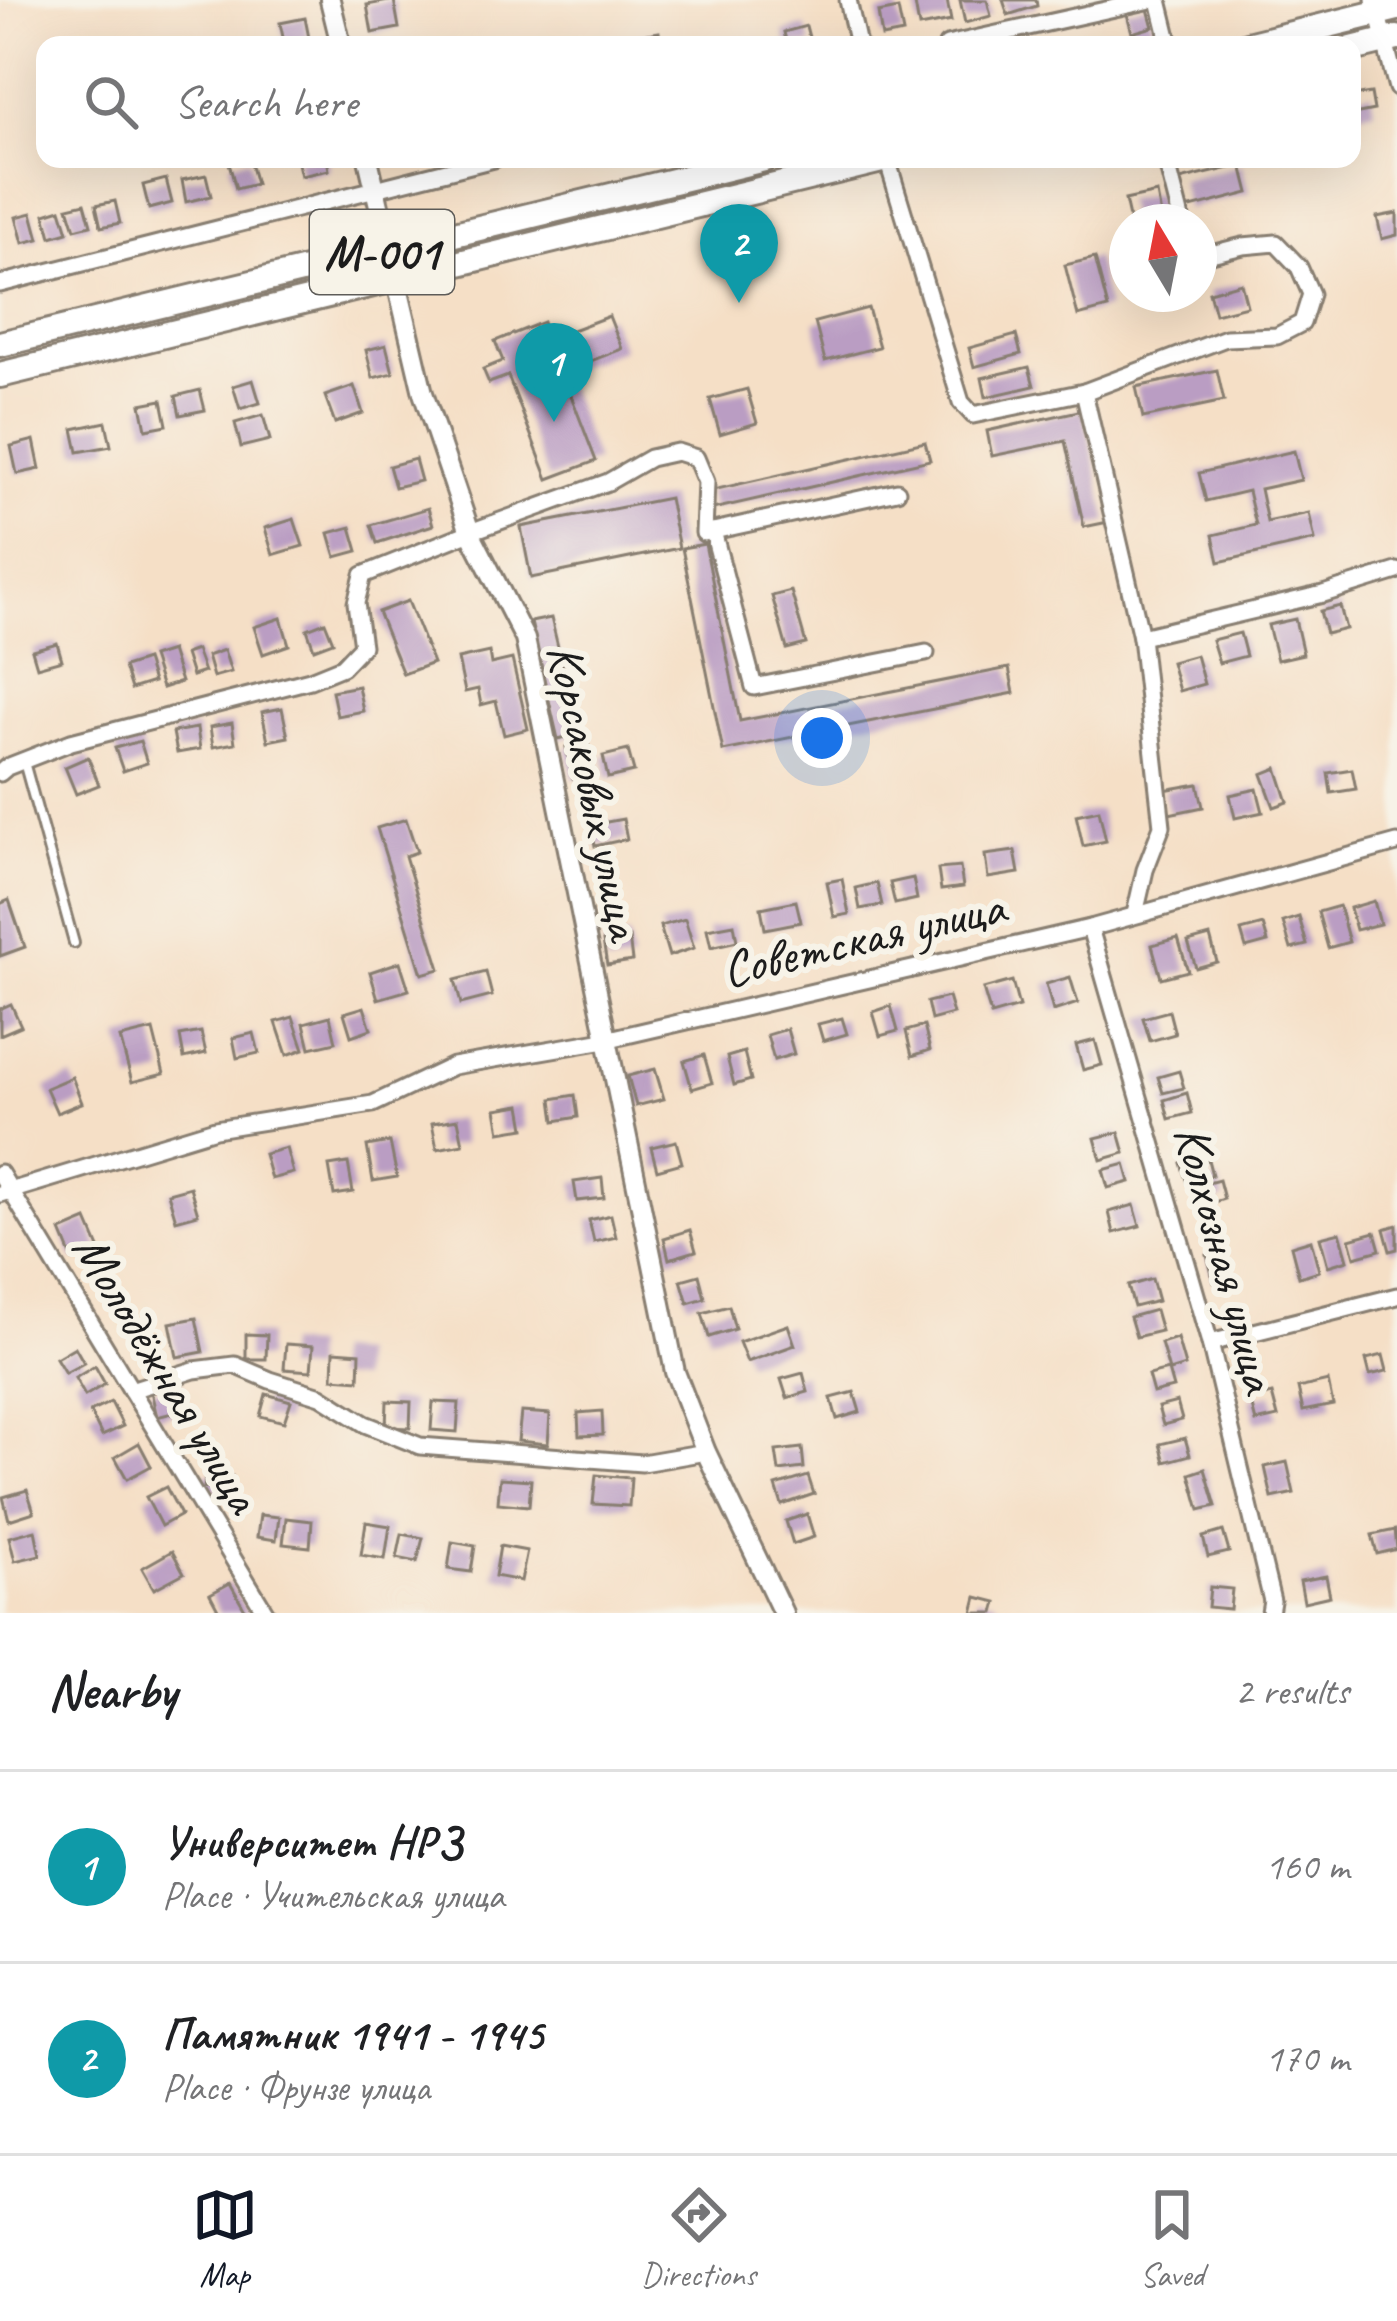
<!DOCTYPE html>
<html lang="en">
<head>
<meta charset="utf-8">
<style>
  :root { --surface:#fff; --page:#f6f6f6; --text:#202124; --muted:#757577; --line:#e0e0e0; --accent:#111827 }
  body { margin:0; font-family:Caveat,sans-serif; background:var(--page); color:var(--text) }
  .compass { position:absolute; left:1109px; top:204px; width:108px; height:108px; border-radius:50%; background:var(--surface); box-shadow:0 12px 48px #0002; rotate:350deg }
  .you { position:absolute; left:822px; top:738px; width:42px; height:42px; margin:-30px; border:9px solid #fff; border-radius:50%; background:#1a73e8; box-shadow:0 0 0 18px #1a73e833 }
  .badge { display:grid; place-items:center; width:78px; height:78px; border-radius:50%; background:var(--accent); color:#fff; font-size:39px; font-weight:700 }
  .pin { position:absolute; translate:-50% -99px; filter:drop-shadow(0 3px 6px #0008) }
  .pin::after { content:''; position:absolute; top:63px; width:42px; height:36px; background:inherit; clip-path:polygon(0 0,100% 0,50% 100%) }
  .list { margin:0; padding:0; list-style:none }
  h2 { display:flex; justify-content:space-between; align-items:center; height:156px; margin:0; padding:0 48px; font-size:51px }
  h2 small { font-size:39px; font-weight:400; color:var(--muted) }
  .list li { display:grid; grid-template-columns:78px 1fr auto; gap:36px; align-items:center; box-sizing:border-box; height:192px; padding:0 48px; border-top:3px solid var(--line) }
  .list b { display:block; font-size:45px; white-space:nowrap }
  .list p { margin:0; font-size:39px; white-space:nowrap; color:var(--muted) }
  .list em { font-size:39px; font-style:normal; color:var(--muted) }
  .icon { flex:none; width:66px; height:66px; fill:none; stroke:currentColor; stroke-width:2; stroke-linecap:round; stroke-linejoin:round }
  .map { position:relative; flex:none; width:1397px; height:1613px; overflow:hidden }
  .search { position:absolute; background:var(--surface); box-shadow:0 12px 48px #0002; left:36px; right:36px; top:36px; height:132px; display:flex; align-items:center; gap:30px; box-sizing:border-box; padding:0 42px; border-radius:24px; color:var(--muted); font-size:45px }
  .sheet { height:540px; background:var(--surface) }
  nav { display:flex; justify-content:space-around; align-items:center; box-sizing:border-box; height:168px; border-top:3px solid var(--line); background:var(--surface); font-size:33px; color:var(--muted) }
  nav a { display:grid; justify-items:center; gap:6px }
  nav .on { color:var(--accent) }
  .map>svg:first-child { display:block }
  .building { fill:#ba9dc3 }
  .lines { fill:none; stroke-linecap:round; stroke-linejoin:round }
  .service-casing { stroke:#887e71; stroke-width:14 }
  .minor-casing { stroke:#887e71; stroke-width:21 }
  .tertiary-casing { stroke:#887e71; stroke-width:24 }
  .primary-casing { stroke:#887e71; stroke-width:30 }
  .service { stroke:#fff; stroke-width:8 }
  .minor { stroke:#fff; stroke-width:15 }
  .tertiary { stroke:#fff; stroke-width:18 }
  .primary { stroke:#fff; stroke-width:24 }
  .labels { text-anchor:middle; stroke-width:12; stroke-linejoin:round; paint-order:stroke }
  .shield { fill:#f7f3e8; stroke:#5e5c59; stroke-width:3 }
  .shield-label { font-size:48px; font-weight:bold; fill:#1c1c1c }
  .street-label { font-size:51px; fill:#1c1c1c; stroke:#f7f3e8 }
</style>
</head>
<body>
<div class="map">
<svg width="1397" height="1613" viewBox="0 0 1397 1613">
  <rect width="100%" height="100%" fill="#f7f3e8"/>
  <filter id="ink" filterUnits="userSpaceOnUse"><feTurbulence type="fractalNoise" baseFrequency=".00833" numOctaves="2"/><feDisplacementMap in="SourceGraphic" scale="24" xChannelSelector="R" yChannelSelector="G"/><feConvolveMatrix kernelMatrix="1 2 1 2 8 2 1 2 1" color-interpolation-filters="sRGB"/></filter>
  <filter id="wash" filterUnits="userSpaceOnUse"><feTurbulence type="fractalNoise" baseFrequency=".004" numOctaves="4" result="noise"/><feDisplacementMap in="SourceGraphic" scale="48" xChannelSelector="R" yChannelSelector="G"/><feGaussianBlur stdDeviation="2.7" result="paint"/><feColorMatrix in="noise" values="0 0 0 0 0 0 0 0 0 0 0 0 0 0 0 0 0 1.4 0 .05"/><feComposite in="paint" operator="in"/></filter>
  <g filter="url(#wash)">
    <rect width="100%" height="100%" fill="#f5dfc6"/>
    <g id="blocks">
      <!-- building -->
      <g class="building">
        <polygon points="394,0 399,28 372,33 367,5"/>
        <polygon points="937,0 947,0 951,21 919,27 915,4"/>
        <polygon points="960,0 987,0 991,16 965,23"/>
        <polygon points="1003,0 1036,0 1037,6 1008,15"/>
        <polygon points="1147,5 1153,27 1132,33 1126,10"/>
        <polygon points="898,9 903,33 882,37 878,13"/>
        <polygon points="305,18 309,38 284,42 280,23"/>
        <polygon points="806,26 811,45 787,45 784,32"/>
        <polygon points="659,32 661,45 638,45 636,36"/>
        <polygon points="1371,93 1374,110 1354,114 1352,96"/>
        <polygon points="249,159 256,184 236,189 229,163"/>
        <polygon points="297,159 327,159 329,170 301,176"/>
        <polygon points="1242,165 1249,193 1187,209 1180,180"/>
        <polygon points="206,175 211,196 186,202 182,180"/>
        <polygon points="166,179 172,203 149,209 143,185"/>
        <polygon points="1157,193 1162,221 1130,222 1125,200"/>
        <polygon points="115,201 120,223 101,227 96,205"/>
        <polygon points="85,203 91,225 75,229 68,207"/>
        <polygon points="61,209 68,232 51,237 45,214"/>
        <polygon points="32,213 39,239 23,243 16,217"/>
        <polygon points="1397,213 1397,235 1382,239 1377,217"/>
        <polygon points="1095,258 1108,308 1078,316 1065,265"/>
        <polygon points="1241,283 1247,306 1215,314 1209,292"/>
        <polygon points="868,308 879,347 825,361 815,322"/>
        <polygon points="609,316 622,349 562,372 596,461 548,479 508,376 489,383 483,369 503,361 495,341 543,322 549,339"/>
        <polygon points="1016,335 1021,354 974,367 969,348"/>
        <polygon points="386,345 393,373 373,378 366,350"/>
        <polygon points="1029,367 1034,386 986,397 982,378"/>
        <polygon points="1217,370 1224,401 1143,418 1136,387"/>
        <polygon points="253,380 260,403 240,409 233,386"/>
        <polygon points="354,386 363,413 335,423 325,396"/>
        <polygon points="747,389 757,423 720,434 710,399"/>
        <polygon points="200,390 205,410 180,415 176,396"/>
        <polygon points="162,400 167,425 146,429 141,404"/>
        <polygon points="1083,410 1108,522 1084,527 1065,441 992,456 987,431"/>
        <polygon points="263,415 270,440 241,447 235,423"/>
        <polygon points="106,422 111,446 78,452 73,429"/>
        <polygon points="34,440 40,469 17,474 11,446"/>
        <polygon points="925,442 930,460 713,509 708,491"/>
        <polygon points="1294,451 1301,480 1260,489 1267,522 1309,513 1315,540 1219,562 1213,535 1256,525 1248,491 1206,501 1199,473"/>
        <polygon points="415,459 421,481 395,487 389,466"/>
        <polygon points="669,498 679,548 531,578 521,527"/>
        <polygon points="428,508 433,525 377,543 371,525"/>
        <polygon points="294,519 303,546 273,555 265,528"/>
        <polygon points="351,527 358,551 336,557 329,533"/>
        <polygon points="705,544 740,721 1009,668 1014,693 723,751 682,548"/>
        <polygon points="791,591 806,644 787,649 772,596"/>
        <polygon points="408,601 433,663 403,674 378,612"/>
        <polygon points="1340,606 1346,629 1326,634 1320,611"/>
        <polygon points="281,618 289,645 263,654 254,627"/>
        <polygon points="551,618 579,734 558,739 531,622"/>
        <polygon points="1295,619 1303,654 1277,660 1268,625"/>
        <polygon points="325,622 333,642 314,649 307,629"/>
        <polygon points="1240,633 1246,656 1219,663 1212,640"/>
        <polygon points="57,643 62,660 37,667 32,650"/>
        <polygon points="196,650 204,672 192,676 185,654"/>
        <polygon points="224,650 231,672 213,677 207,656"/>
        <polygon points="171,651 181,682 162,688 152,657"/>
        <polygon points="489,652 491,664 512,659 528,729 504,735 496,701 481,705 478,689 465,692 458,659"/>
        <polygon points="1196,655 1204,684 1179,691 1171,662"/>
        <polygon points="146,660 153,682 131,689 124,667"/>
        <polygon points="358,686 363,711 337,716 332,691"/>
        <polygon points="282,708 288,737 268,741 262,712"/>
        <polygon points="232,723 235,743 213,747 210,727"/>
        <polygon points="197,728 200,749 177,753 173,732"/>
        <polygon points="140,741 147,763 123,771 115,748"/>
        <polygon points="588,742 594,774 573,779 566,747"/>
        <polygon points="628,750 634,772 608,778 603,756"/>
        <polygon points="88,757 99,785 76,794 65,767"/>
        <polygon points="1277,768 1288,802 1274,807 1262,774"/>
        <polygon points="1352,769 1356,789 1331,793 1328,773"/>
        <polygon points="1198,784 1203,807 1169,814 1164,790"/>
        <polygon points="1257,789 1263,812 1235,818 1230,795"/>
        <polygon points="1099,810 1106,841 1083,846 1076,815"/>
        <polygon points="406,819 417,852 405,856 440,969 422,974 377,828"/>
        <polygon points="623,819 627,839 595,846 591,825"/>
        <polygon points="1015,851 1019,873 988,878 985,855"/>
        <polygon points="960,867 963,887 941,890 938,869"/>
        <polygon points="913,878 917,899 895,904 890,883"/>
        <polygon points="842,879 849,914 834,917 827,882"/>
        <polygon points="877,883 882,905 860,909 856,888"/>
        <polygon points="9,900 25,947 0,956 0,904"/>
        <polygon points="796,901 801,922 765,929 761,908"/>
        <polygon points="1374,901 1380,924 1356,930 1350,908"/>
        <polygon points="1339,906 1349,942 1328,948 1318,912"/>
        <polygon points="1299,917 1307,945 1291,949 1283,922"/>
        <polygon points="685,919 694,948 669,956 660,926"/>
        <polygon points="734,924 737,941 711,947 707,929"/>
        <polygon points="1263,925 1268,942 1246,948 1241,931"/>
        <polygon points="1210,936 1217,962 1196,968 1188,942"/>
        <polygon points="629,937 632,961 607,965 603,941"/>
        <polygon points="1178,938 1188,971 1161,978 1152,945"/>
        <polygon points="400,962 409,990 378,999 370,972"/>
        <polygon points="486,972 492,996 461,1004 455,980"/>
        <polygon points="1070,977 1078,1003 1053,1011 1046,984"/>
        <polygon points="1012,981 1019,1007 991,1015 983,989"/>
        <polygon points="948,997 953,1014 931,1020 927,1002"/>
        <polygon points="11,1004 21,1026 0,1035 0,1009"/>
        <polygon points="891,1006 898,1031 880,1036 873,1012"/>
        <polygon points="364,1007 371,1029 351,1036 344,1013"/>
        <polygon points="1169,1011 1175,1034 1150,1041 1143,1018"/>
        <polygon points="330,1016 336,1042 310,1048 304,1023"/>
        <polygon points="293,1017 304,1049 287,1055 276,1022"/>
        <polygon points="842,1018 847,1034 823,1041 818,1024"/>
        <polygon points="924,1026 930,1050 912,1056 906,1031"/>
        <polygon points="787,1029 794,1054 774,1060 767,1035"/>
        <polygon points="153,1030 164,1074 132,1082 120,1038"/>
        <polygon points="201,1032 206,1053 184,1058 180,1036"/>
        <polygon points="254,1033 259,1053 237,1058 233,1038"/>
        <polygon points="1095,1040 1102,1065 1083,1070 1076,1045"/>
        <polygon points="744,1052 751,1080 734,1085 727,1057"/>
        <polygon points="704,1055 712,1083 692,1089 684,1061"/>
        <polygon points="655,1069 664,1099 636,1106 628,1076"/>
        <polygon points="1179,1071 1184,1088 1163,1093 1158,1077"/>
        <polygon points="72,1077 82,1103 57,1113 46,1088"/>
        <polygon points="1187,1093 1192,1113 1169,1119 1164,1100"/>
        <polygon points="575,1095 578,1117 555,1121 552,1099"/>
        <polygon points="521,1105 525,1128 500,1132 496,1109"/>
        <polygon points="458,1119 463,1144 437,1149 432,1123"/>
        <polygon points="1119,1132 1125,1153 1101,1160 1095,1138"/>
        <polygon points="676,1141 682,1163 657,1170 651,1147"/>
        <polygon points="390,1142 397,1177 373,1181 367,1146"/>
        <polygon points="286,1148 293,1173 271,1179 264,1154"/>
        <polygon points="1207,1156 1212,1175 1187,1183 1181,1163"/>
        <polygon points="348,1163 353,1192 334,1195 329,1166"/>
        <polygon points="1125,1164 1130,1182 1108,1188 1103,1170"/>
        <polygon points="602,1178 604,1198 577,1201 574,1182"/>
        <polygon points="1219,1180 1224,1199 1205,1205 1200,1185"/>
        <polygon points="190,1187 198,1214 176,1220 168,1193"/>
        <polygon points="1134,1205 1140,1226 1114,1233 1109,1212"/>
        <polygon points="611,1215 616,1237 594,1242 589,1220"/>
        <polygon points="87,1220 99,1248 73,1260 61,1231"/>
        <polygon points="1397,1225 1397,1249 1390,1251 1384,1229"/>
        <polygon points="690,1230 696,1251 669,1259 664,1238"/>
        <polygon points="1340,1232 1348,1260 1328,1266 1320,1237"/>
        <polygon points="1375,1232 1380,1250 1355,1257 1350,1239"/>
        <polygon points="1311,1240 1319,1271 1299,1277 1291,1246"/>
        <polygon points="1225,1250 1232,1276 1214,1282 1207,1255"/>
        <polygon points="699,1275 705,1298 688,1303 681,1280"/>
        <polygon points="1152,1279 1158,1301 1134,1307 1128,1286"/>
        <polygon points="729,1306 735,1329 709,1337 702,1313"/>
        <polygon points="1155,1310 1161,1331 1136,1337 1130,1317"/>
        <polygon points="196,1318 203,1352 177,1357 170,1323"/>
        <polygon points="788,1325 795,1345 747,1362 739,1342"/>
        <polygon points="246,1334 267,1335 266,1359 246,1359"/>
        <polygon points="1177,1338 1185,1366 1169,1371 1161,1343"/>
        <polygon points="286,1344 313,1346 311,1371 284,1369"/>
        <polygon points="75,1347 84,1363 65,1373 56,1358"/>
        <polygon points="334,1351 360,1353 359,1380 333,1378"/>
        <polygon points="1383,1355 1387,1371 1370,1375 1366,1359"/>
        <polygon points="95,1366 105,1384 85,1396 75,1378"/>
        <polygon points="1168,1370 1173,1388 1153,1393 1148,1375"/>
        <polygon points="803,1373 808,1392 787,1398 781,1379"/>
        <polygon points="1328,1381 1333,1405 1303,1411 1298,1388"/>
        <polygon points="182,1383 188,1409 157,1417 151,1391"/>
        <polygon points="854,1392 860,1412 837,1419 831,1398"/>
        <polygon points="266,1394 291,1401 284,1422 260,1416"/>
        <polygon points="1272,1394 1278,1417 1256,1422 1250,1399"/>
        <polygon points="387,1401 411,1402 410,1428 386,1427"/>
        <polygon points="111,1402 123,1426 102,1436 90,1412"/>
        <polygon points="433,1402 459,1403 457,1432 431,1430"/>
        <polygon points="1177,1402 1182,1420 1163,1425 1158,1407"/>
        <polygon points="602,1411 603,1435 579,1436 578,1413"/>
        <polygon points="521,1412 550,1414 548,1444 518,1441"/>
        <polygon points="1185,1438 1190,1455 1165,1462 1160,1444"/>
        <polygon points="139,1443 151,1466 127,1479 115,1457"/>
        <polygon points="802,1448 804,1468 779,1471 776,1451"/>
        <polygon points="1287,1462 1294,1493 1272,1498 1265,1467"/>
        <polygon points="1205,1469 1216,1506 1200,1510 1190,1474"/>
        <polygon points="206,1473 232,1476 230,1491 204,1488"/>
        <polygon points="596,1475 631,1478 629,1506 593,1504"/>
        <polygon points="808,1476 814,1494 782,1505 776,1486"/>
        <polygon points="500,1478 531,1480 529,1506 498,1503"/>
        <polygon points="166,1487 181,1515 161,1526 146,1497"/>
        <polygon points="27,1490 34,1512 9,1520 3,1497"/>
        <polygon points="807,1514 814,1537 793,1544 786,1521"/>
        <polygon points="260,1515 279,1517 276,1540 257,1537"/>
        <polygon points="286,1518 312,1521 310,1547 283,1544"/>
        <polygon points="366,1522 390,1526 385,1559 361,1555"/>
        <polygon points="35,1530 40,1555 15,1561 9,1537"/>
        <polygon points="1395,1530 1397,1549 1377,1554 1372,1535"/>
        <polygon points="1223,1531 1229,1552 1208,1557 1203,1537"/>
        <polygon points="402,1534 423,1538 417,1562 397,1558"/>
        <polygon points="452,1542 475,1546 471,1572 448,1569"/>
        <polygon points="500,1546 527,1551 521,1581 495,1576"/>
        <polygon points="172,1551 184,1573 154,1589 142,1568"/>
        <polygon points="1326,1576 1330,1596 1304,1602 1300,1581"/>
        <polygon points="230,1583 247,1613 220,1613 210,1594"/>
        <polygon points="1210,1587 1232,1589 1230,1609 1208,1607"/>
        <polygon points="977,1597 997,1602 994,1613 973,1613"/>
      </g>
    </g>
  </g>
  <g filter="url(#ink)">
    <use href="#blocks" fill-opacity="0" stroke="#887e71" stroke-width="3"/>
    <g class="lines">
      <defs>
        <polyline id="service" points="24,762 74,943"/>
        <g id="minor">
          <polyline points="848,0 858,45"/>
          <polyline points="1159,0 1170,45"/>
          <polyline points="1374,0 1397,88"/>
          <polyline points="947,45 1151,0"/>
          <polyline points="887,159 961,402 973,415 1084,392 1226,338 1277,336 1302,323 1311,294 1299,267 1276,243 1243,246 1199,257"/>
          <polyline points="1166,159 1182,222"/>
          <polyline points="0,284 494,159"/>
          <polyline points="1084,392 1141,637 1162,826 1145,870 1135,914"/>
          <polyline points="713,531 754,687 926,653"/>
          <polyline points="1141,637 1323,594 1397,571"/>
          <polyline points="0,773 7,767 71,742 310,680 342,667 362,646 356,603 363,575 470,532 608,482 650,458 677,452 696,458 706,482 704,533 897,491"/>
          <polyline points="1090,928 1210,1343 1272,1601 1270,1613"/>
          <polyline points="0,1173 266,1613"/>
          <polyline points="0,1194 215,1129 373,1104 453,1066 605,1040 1090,928 1397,843"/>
          <polyline points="1210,1343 1397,1296"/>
          <polyline points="131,1390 194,1370 235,1365 270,1380 321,1396 365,1424 420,1446 642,1463 706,1452"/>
        </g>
        <g id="tertiary">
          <polyline points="330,0 341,45"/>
          <polyline points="368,159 423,393 470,532 525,639 675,1372 706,1452 783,1613"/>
        </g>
        <g id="primary">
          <polyline points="1247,45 1397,8"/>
          <polyline points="1352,49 1397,38"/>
          <polyline points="0,344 764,159"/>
          <polyline points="0,375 886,159"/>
        </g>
      </defs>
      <!-- service casing -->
      <use href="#service" class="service-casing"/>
      <!-- minor casing -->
      <use href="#minor" class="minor-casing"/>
      <!-- tertiary casing -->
      <use href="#tertiary" class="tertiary-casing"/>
      <!-- primary casing -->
      <use href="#primary" class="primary-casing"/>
      <!-- service -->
      <use href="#service" class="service"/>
      <!-- minor -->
      <use href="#minor" class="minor"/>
      <!-- tertiary -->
      <use href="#tertiary" class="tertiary"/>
      <!-- primary -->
      <use href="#primary" class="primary"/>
    </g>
  </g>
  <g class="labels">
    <!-- shield labels -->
    <rect class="shield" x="310" y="210" width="144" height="84" rx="9"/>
    <g class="shield-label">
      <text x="382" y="269">M-001</text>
    </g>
    <!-- street labels -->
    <g class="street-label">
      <text transform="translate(596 791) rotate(78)" y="18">Корсаковых улица</text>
      <text transform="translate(863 937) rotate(-13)" y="18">Советская улица</text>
      <text transform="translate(1227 1258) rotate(75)" y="18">Колхозная улица</text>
      <text transform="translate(168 1372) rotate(59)" y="18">Молодёжная улица</text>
    </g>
  </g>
</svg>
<svg class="compass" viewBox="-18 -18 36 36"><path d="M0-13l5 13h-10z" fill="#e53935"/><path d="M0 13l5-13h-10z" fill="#757577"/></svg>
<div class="you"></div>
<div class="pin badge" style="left:554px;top:422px;background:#0f9aa8">1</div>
<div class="pin badge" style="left:739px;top:303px;background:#0f9aa8">2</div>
<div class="search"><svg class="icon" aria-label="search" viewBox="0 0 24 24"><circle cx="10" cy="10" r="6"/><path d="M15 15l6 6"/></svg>Search here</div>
</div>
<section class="sheet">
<h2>Nearby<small>2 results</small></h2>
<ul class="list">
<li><span class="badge" style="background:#0f9aa8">1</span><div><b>Университет НРЗ</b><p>Place · Учительская улица</p></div><em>160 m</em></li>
<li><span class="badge" style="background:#0f9aa8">2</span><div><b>Памятник 1941 - 1945</b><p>Place · Фрунзе улица</p></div><em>170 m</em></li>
</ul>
</section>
<nav>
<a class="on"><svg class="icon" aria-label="map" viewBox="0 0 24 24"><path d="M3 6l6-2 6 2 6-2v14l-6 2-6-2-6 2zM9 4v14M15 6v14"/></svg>Map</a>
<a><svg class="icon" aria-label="directions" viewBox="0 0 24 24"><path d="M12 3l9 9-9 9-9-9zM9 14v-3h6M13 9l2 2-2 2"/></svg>Directions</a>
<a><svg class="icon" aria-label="saved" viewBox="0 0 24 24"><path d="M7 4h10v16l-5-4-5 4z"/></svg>Saved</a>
</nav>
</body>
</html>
